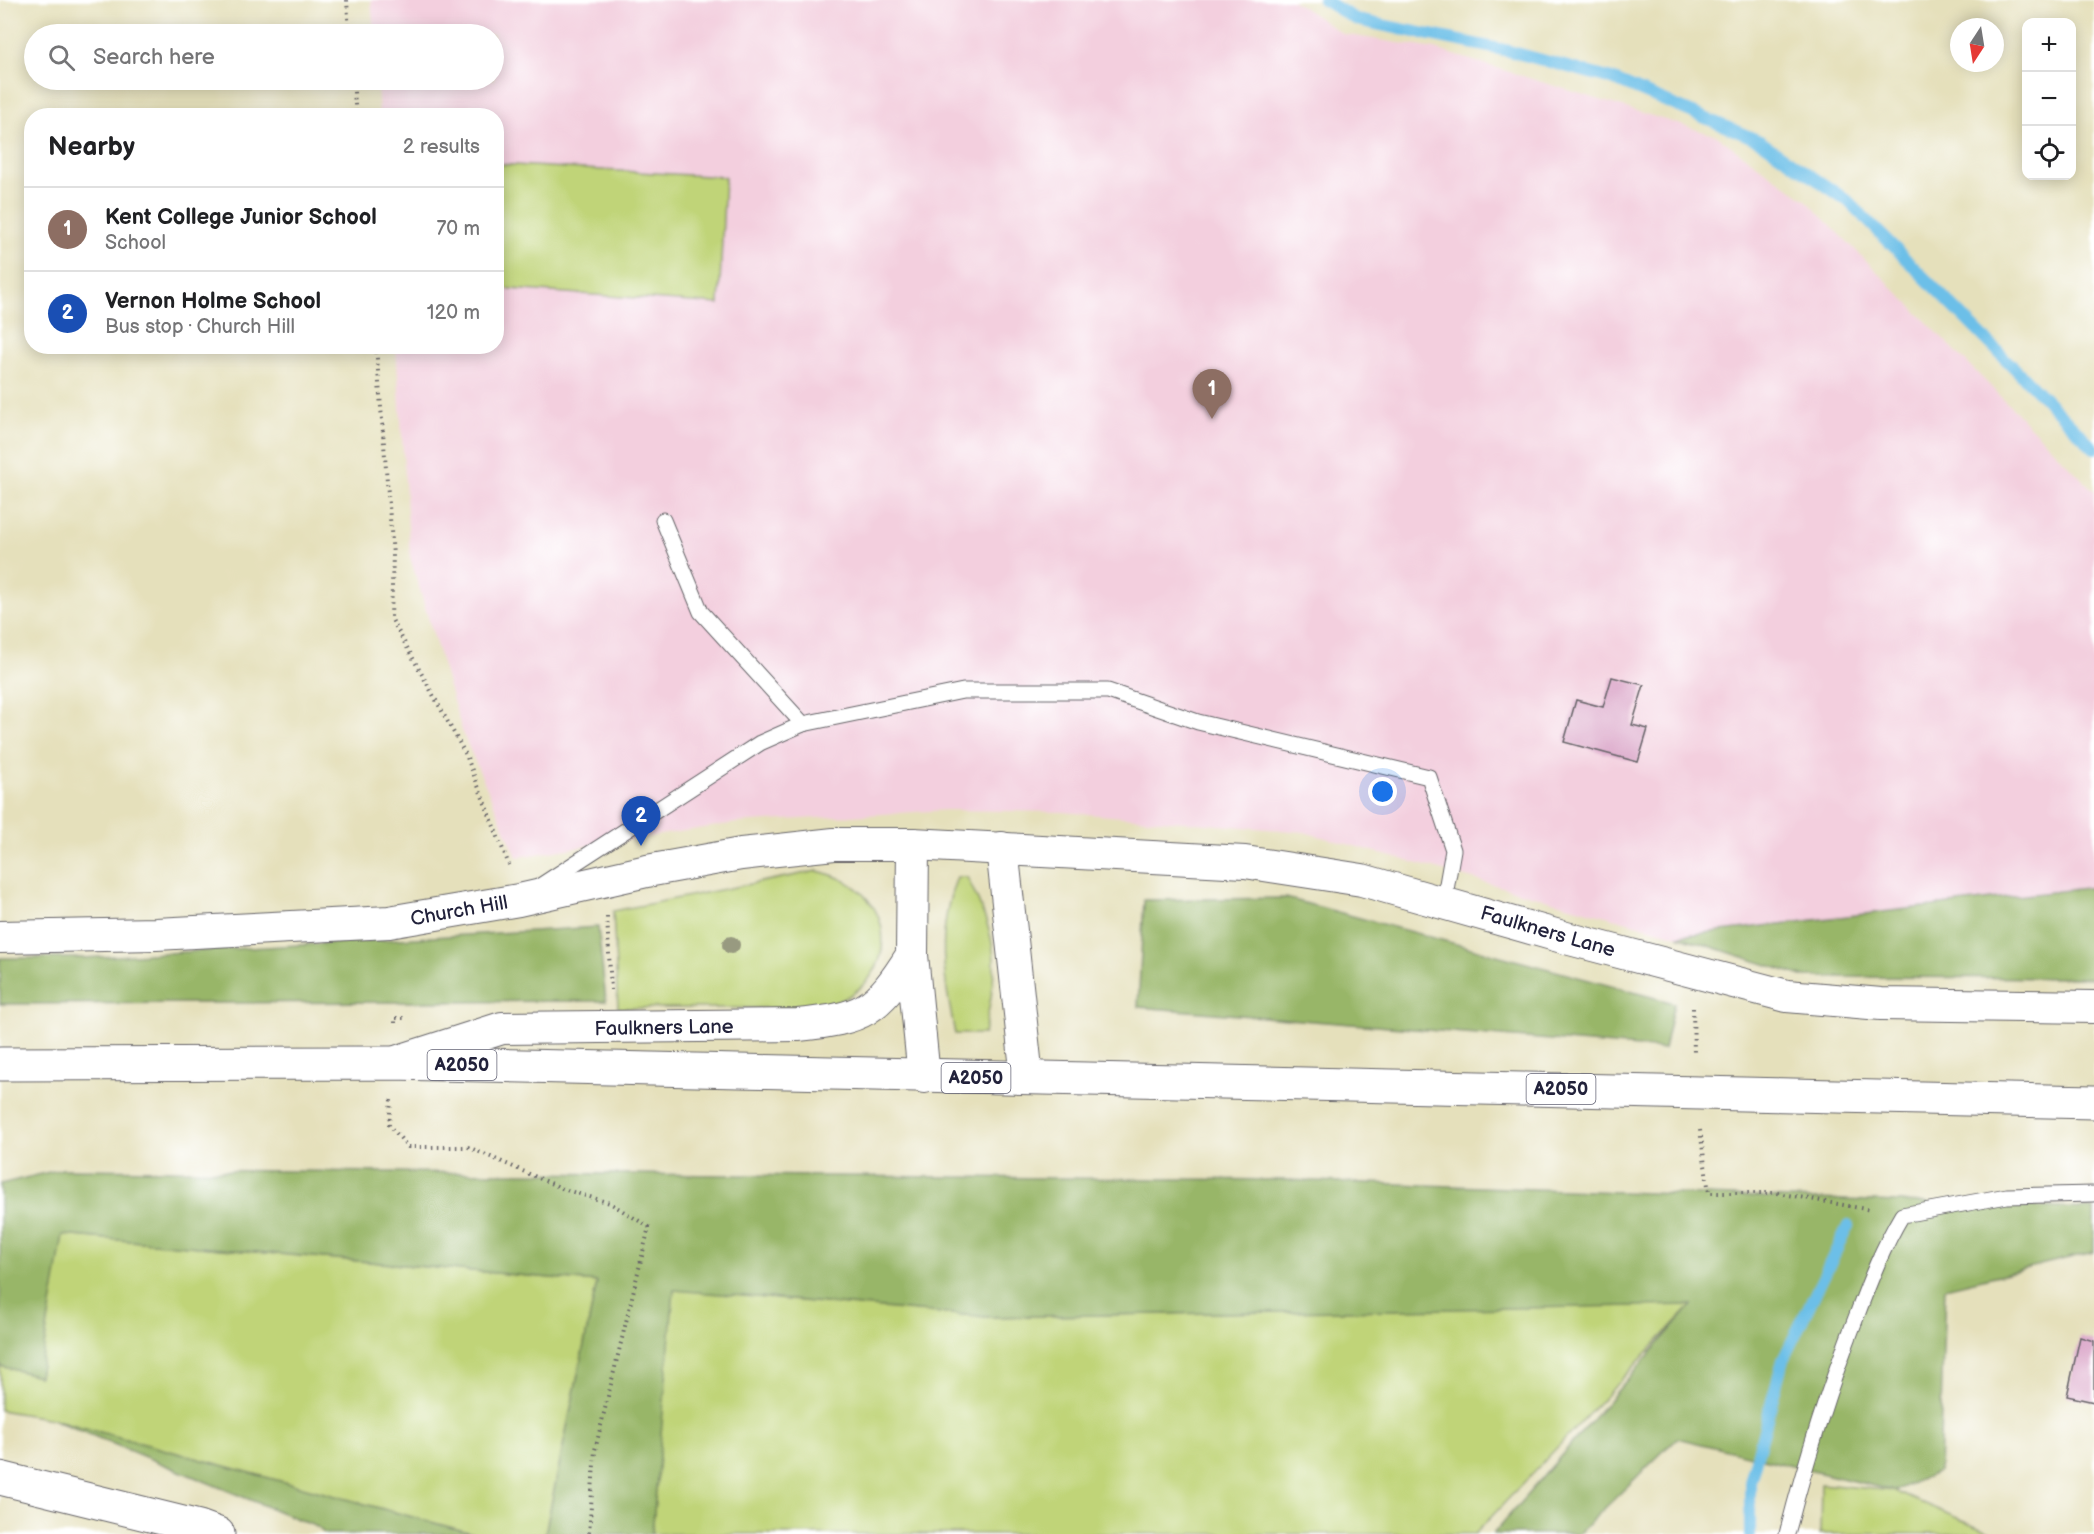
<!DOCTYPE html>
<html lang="en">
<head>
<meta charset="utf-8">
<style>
  :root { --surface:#fff; --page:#f6f6f6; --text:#202124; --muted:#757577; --line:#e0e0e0; --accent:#c8321e }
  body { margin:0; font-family:"Balsamiq Sans",sans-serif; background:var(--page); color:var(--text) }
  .controls { position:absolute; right:18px; top:18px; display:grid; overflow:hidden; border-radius:12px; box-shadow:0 3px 15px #0003 }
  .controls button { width:54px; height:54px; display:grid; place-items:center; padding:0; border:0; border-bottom:2px solid var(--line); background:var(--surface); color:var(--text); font:30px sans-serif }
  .compass { position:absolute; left:1950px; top:18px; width:54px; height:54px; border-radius:50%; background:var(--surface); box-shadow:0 3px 15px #0003; rotate:192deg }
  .you { position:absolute; left:1383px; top:792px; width:21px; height:21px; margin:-15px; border:4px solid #fff; border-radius:50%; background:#1a73e8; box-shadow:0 0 0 9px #1a73e833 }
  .badge { display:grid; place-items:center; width:39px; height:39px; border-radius:50%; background:var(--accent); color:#fff; font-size:20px; font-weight:700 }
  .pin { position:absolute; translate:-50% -50px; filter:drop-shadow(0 2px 3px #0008) }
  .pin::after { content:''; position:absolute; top:32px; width:21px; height:18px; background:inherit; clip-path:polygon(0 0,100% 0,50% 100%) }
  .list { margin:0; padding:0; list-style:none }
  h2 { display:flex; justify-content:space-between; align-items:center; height:78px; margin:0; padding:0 24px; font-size:26px }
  h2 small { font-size:20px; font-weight:400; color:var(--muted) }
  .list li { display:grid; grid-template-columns:39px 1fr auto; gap:18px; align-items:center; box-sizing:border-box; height:84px; padding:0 24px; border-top:2px solid var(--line) }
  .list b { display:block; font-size:22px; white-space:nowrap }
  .list p { margin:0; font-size:20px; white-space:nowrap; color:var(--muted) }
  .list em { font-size:20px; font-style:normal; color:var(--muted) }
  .icon { flex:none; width:33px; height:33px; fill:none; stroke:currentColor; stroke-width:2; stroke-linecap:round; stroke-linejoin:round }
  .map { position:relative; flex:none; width:2094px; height:1534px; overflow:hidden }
  .search { position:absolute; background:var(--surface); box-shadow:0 3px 15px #0003; left:24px; top:24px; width:480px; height:66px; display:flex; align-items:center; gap:15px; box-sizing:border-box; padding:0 21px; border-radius:33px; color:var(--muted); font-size:22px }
  .panel { position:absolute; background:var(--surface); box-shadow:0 3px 15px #0003; left:24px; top:108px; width:480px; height:246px; border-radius:24px }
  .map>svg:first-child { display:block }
  .built { fill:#f3cfde }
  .green { fill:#c0d478; stroke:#717b5a; stroke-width:1.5 }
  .forest { fill:#98b668; stroke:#5d6c52; stroke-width:1.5 }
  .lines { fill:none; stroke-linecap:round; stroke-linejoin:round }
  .stream { stroke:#6cbfe8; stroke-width:12 }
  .building { fill:#d9a2c6 }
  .lane-casing { stroke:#666468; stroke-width:17 }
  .street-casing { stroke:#666468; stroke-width:34 }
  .secondary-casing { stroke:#666468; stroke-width:35 }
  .primary-casing { stroke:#666468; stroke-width:35 }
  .path { stroke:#666468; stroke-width:4; stroke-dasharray:1.5 4.5; stroke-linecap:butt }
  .lane { stroke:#fff; stroke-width:15 }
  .street { stroke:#fff; stroke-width:32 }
  .secondary { stroke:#fff; stroke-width:33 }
  .primary { stroke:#fff; stroke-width:33 }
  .tree { fill:#989a80 }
  .labels { text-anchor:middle; stroke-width:4.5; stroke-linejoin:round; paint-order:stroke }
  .shield { fill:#fff; stroke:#646476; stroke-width:1.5 }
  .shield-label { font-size:18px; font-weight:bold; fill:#22223b }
  .street-label { font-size:20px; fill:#22223b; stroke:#fff }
</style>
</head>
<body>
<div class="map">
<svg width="2094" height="1534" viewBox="0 0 2094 1534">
  <rect width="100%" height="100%" fill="#fff"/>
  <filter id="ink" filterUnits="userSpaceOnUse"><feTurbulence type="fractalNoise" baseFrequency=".0167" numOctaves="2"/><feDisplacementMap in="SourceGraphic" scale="12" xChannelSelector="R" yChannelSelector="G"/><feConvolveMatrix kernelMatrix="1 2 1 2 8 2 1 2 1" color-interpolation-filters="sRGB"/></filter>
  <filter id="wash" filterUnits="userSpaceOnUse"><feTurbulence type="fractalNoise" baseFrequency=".008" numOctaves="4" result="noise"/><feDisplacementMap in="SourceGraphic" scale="24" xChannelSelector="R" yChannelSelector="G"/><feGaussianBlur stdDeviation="1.35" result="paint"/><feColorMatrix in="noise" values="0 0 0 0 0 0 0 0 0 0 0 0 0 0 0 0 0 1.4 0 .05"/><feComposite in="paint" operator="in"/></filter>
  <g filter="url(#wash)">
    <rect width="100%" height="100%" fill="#e5e0bb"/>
    <!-- built -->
    <polygon class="built" points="371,0 1292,0 1343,34 1435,49 1717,136 1806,200 2094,491 2094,887 1678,936 1304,832 1062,812 947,810 737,823 517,857 463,734 410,557 396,347 496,346 496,116 379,115 377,80 494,80 494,34 374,34"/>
    <!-- green -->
    <g class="green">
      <polygon points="496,164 725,177 719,304 497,288"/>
      <path d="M817,871C908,890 903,997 811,1008H618L613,911Z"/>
      <path d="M957,877H967C1000,945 999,960 984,1034H955C944,977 935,934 957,877Z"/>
      <polygon points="62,1235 597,1282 545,1534 475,1534 52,1419 0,1410 0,1366 39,1376"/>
      <polygon points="673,1289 987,1317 1693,1304 1475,1534 652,1534"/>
      <polygon points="1821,1484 1894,1491 1995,1534 1820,1534"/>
    </g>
    <!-- forest -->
    <g class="forest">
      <polygon points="2094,887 2094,978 1805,977 1678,936"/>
      <polygon points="1286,898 1674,1003 1664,1049 1138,1007 1144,900"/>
      <polygon points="598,927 606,1001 0,1004 0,958 84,958"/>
      <polygon points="62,1169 1286,1180 2094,1209 2094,1252 1945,1288 1939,1472 1894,1491 1677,1438 1578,1534 1493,1534 1692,1305 987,1317 674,1290 652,1534 545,1534 597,1282 63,1235 39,1376 0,1366 0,1184"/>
      <polygon points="52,1419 475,1534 325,1534 317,1527"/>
    </g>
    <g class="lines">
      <!-- stream -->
      <g class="stream">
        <polyline points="1324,0 1357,20 1509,51 1612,79 1760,141 1848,201 2094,448"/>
        <polyline points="1750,1534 1750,1482 1783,1360 1848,1226"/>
      </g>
    </g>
    <g id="blocks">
      <!-- building -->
      <g class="building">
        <polygon points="1612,677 1644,685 1632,725 1648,729 1638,762 1564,742 1576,700 1603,707"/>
        <polygon points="2080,1337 2094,1341 2094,1402 2067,1396"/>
      </g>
    </g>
  </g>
  <g filter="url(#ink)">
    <use href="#blocks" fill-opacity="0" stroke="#666468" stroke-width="1.5"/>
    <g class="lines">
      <defs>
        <g id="lane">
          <polyline points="663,520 701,612 803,724"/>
          <polyline points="540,886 760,743 803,724 963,691 1108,691 1198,722 1429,777 1453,850 1444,901"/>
          <path d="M1787,1534C1806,1460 1829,1387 1857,1315C1870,1280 1883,1247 1902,1215L2007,1196L2094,1194"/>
        </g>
        <g id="street">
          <polyline points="913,844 912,955 924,1077"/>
          <polyline points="1002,848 1027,1078"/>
          <polyline points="0,937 156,934 389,922 519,900 647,871 741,854 834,844 913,844 1245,862 1362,880 1566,938 1787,996 1881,1004 2094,1007"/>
          <path d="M399,1061L502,1028L798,1025C864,1018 876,1012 912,955"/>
        </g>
        <polyline id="secondary" points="0,1478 199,1527 218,1534"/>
        <polyline id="primary" points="0,1064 392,1063 2094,1102"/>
      </defs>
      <!-- lane casing -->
      <use href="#lane" class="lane-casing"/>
      <!-- street casing -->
      <use href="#street" class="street-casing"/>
      <!-- secondary casing -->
      <use href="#secondary" class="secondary-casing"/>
      <!-- primary casing -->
      <use href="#primary" class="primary-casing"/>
      <!-- path -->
      <g class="path">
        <polyline points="347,0 349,34"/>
        <polyline points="353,80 356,116"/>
        <polyline points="376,346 393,555 391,618 466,755 509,865"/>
        <polyline points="607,917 611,990"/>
        <polyline points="1693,1008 1694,1054"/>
        <polyline points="395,1023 395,1018 406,1018"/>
        <polyline points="391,1100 389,1125 408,1147 468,1147 566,1190 610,1203 649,1227 595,1450 589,1534"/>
        <polyline points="1700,1130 1709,1193 1777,1193 1871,1210"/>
      </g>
      <!-- lane -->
      <use href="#lane" class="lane"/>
      <!-- street -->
      <use href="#street" class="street"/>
      <!-- secondary -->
      <use href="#secondary" class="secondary"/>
      <!-- primary -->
      <use href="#primary" class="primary"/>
    </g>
    <!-- trees -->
    <circle class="tree" cx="731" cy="945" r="9"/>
  </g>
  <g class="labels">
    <!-- shield labels -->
    <g class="shield">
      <rect x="427.5" y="1050" width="69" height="30" rx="4.5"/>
      <rect x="941.5" y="1063" width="69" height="30" rx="4.5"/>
      <rect x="1526.5" y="1074" width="69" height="30" rx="4.5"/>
    </g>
    <g class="shield-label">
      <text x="462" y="1071">A2050</text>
      <text x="976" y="1084">A2050</text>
      <text x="1561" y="1095">A2050</text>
    </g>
    <!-- street labels -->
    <g class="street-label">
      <text transform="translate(459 910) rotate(-10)" y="7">Church Hill</text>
      <text transform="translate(1548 931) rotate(16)" y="7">Faulkners Lane</text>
      <text transform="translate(664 1027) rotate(-1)" y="7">Faulkners Lane</text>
    </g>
  </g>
</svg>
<div class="controls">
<button>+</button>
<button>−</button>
<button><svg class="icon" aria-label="locate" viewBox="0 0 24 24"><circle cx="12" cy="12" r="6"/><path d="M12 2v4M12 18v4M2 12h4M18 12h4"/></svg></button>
</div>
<svg class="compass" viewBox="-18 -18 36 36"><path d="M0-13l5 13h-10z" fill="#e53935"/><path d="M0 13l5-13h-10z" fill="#757577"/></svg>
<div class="you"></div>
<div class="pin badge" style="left:1212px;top:419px;background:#8d6e63">1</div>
<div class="pin badge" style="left:641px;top:846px;background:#1a4fb4">2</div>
<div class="search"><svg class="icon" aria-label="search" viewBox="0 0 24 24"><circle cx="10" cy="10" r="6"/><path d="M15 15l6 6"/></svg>Search here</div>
<section class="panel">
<h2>Nearby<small>2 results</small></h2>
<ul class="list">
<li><span class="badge" style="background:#8d6e63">1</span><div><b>Kent College Junior School</b><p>School</p></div><em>70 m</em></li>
<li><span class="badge" style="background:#1a4fb4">2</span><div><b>Vernon Holme School</b><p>Bus stop · Church Hill</p></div><em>120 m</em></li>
</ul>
</section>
</div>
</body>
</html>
